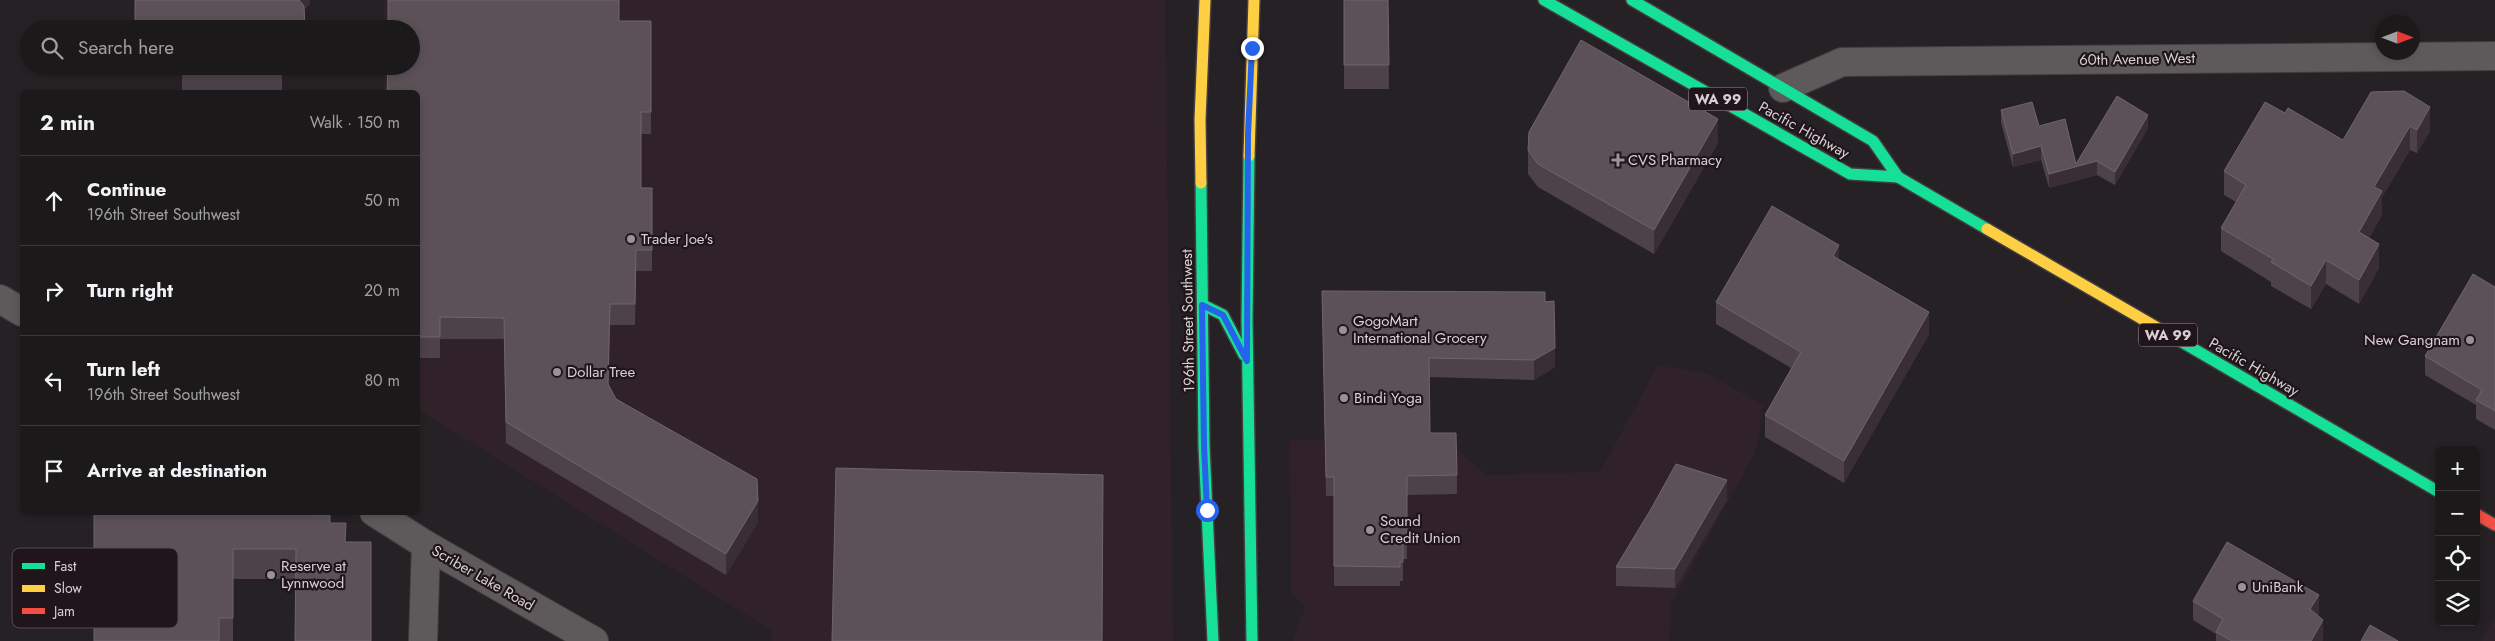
<!DOCTYPE html>
<html lang="en">
<head>
<meta charset="utf-8">
<style>
  :root { --surface:#1c191b; --page:#292628; --text:#f1f3f6; --muted:#a0a0a3; --line:#3a383a }
  body { margin:0; font-family:Jost,sans-serif; background:var(--page); color:var(--text) }
  .controls { position:absolute; right:15px; bottom:15px; display:grid; overflow:hidden; border-radius:8px; box-shadow:0 2px 8px #0003 }
  .controls button { width:45px; height:45px; display:grid; place-items:center; padding:0; border:0; border-bottom:1px solid var(--line); background:var(--surface); color:var(--text); font:25px sans-serif }
  .compass { position:absolute; left:2375px; top:15px; width:45px; height:45px; border-radius:50%; background:var(--surface); box-shadow:0 2px 8px #0003; rotate:90deg }
  .stop { position:absolute; width:15px; height:15px; margin:-11px; border:4px solid #2563eb; border-radius:50%; background:#fff }
  .stop.end { background:#2563eb; border-color:#fff; box-shadow:0 1px 5px #0008 }
  .list { margin:0; padding:0; list-style:none }
  h2 { display:flex; justify-content:space-between; align-items:center; height:65px; margin:0; padding:0 20px; font-size:21px }
  h2 small { font-size:16px; font-weight:400; color:var(--muted) }
  .list li { display:grid; grid-template-columns:32px 1fr auto; gap:15px; align-items:center; box-sizing:border-box; height:90px; padding:0 20px; border-top:1px solid var(--line) }
  .list b { display:block; font-size:19px; white-space:nowrap }
  .list p { margin:0; font-size:16px; white-space:nowrap; color:var(--muted) }
  .list em { font-size:16px; font-style:normal; color:var(--muted) }
  .icon { flex:none; width:28px; height:28px; fill:none; stroke:currentColor; stroke-width:2; stroke-linecap:round; stroke-linejoin:round }
  .map { position:relative; flex:none; width:2495px; height:641px; overflow:hidden }
  .search { position:absolute; background:var(--surface); box-shadow:0 2px 8px #0003; left:20px; top:20px; width:400px; height:55px; display:flex; align-items:center; gap:12px; box-sizing:border-box; padding:0 18px; border-radius:28px; color:var(--muted); font-size:19px }
  .panel { position:absolute; background:var(--surface); box-shadow:0 2px 8px #0003; left:20px; top:90px; width:400px; height:425px; border-radius:8px }
  .map>svg:first-child { display:block }
  .built { fill:#312229 }
  .lines { fill:none; stroke-linecap:round; stroke-linejoin:round }
  .street-casing { stroke:#433e41; stroke-width:30 }
  .fast-casing { stroke:#433e41; stroke-width:14 }
  .slow-casing { stroke:#433e41; stroke-width:14 }
  .jam-casing { stroke:#433e41; stroke-width:14 }
  .street { stroke:#5e5a5c; stroke-width:28 }
  .fast { stroke:#16e098; stroke-width:11 }
  .slow { stroke:#ffcf43; stroke-width:11 }
  .jam { stroke:#f24e42; stroke-width:11 }
  .wall { fill:#4e4249 }
  .shaded-wall { fill:#382e34 }
  .building { fill:#5d5158; stroke:#70656c }
  .route { stroke:#2563eb; stroke-width:6 }
  .poi-dot { fill:#9a9396; stroke:#1f151a; stroke-width:2 }
  .labels { text-anchor:middle; stroke-width:4.5; stroke-linejoin:round; paint-order:stroke }
  .shield { fill:#1f151a; stroke:#a0989c; stroke-width:1 }
  .shield-label { font-size:14px; font-weight:bold; fill:#d8d0d4 }
  .street-label { font-size:15px; fill:#d8d0d4; stroke:#1f151a }
  .poi-label { font-size:15px; fill:#d8d0d4; stroke:#1f151a; text-anchor:start }
  .key { fill:#1f151a; stroke:#564d52; stroke-width:1 }
  .key-label { font-size:14px; fill:#d8d0d4 }
</style>
</head>
<body>
<div class="map">
<svg width="2495" height="641" viewBox="0 0 2495 641">
  <rect width="100%" height="100%" fill="#262124"/>
  <!-- built -->
  <g class="built">
    <polygon points="384,0 1165,0 1173,641 772,641 772,631 418,409 418,92 384,92 384,66 411,66 411,29 384,29"/>
    <polygon points="1658,365 1708,374 1763,405 1756,451 1671,604 1669,641 1293,641 1305,607 1291,595 1290,440 1449,442 1486,475 1600,472"/>
    <polygon points="2495,616 2495,641 2481,641"/>
  </g>
  <g class="lines">
    <defs>
      <g id="street">
        <polyline points="1783,88 1842,62 2495,56"/>
        <polyline points="0,299 22,312"/>
        <polyline points="374,512 426,545 594,641"/>
        <polyline points="423,641 426,545"/>
      </g>
      <g id="fast">
        <polyline points="1544,0 1850,174 1898,177"/>
        <polyline points="1632,0 1873,141 1898,177 1987,229"/>
        <polyline points="1249,156 1247,320 1252,641"/>
        <polyline points="1201,183 1204,446 1213,641"/>
        <polyline points="1203,305 1223,315 1244,355"/>
        <polyline points="2175,338 2439,492"/>
      </g>
      <g id="slow">
        <polyline points="1249,156 1254,0"/>
        <polyline points="1201,183 1200,120 1205,0"/>
        <polyline points="1987,229 2175,338"/>
      </g>
      <polyline id="jam" points="2476,514 2495,525"/>
    </defs>
    <!-- street casing -->
    <use href="#street" class="street-casing"/>
    <!-- fast casing -->
    <use href="#fast" class="fast-casing"/>
    <!-- slow casing -->
    <use href="#slow" class="slow-casing"/>
    <!-- jam casing -->
    <use href="#jam" class="jam-casing"/>
    <!-- street -->
    <use href="#street" class="street"/>
    <!-- fast -->
    <use href="#fast" class="fast"/>
    <!-- slow -->
    <use href="#slow" class="slow"/>
    <!-- jam -->
    <use href="#jam" class="jam"/>
  </g>
  <!-- wall -->
  <g class="wall">
    <polygon points="310,0 310,4 304,9 305,29 135,29"/>
    <polygon points="1344,0 1388,0 1389,89 1344,89"/>
    <polygon points="619,21 651,21 651,134 641,134 641,188 652,188 652,271 636,271 635,325 610,325 608,385 616,399 758,522 726,575 506,443 504,339 440,339 440,358 418,358 418,92"/>
    <polygon points="135,66 282,66 282,92 182,92 182,71 135,71"/>
    <polygon points="2371,92 2430,131 2417,153 2410,150 2382,197 2382,215 2369,238 2379,268 2359,304 2326,284 2311,309 2271,286 2271,282 2221,251 2221,228 2236,202 2224,195 2224,171 2285,113 2343,140"/>
    <polygon points="2001,110 2039,126 2076,164 2148,128 2115,185 2097,175 2049,188 2041,160 2013,167 2001,123"/>
    <polygon points="1718,143 1654,254 1538,187 1528,174 1528,150"/>
    <polygon points="1839,260 1929,334 1844,483 1765,437 1765,415 1791,368 1716,324 1716,302"/>
    <polygon points="2495,287 2495,430 2476,419 2476,405 2425,375 2425,356"/>
    <polygon points="1322,291 1545,302 1555,367 1534,380 1429,377 1430,433 1457,475 1457,494 1407,495 1407,559 1403,559 1403,581 1400,581 1400,586 1334,586 1334,496 1326,496"/>
    <polygon points="1727,499 1675,588 1616,586 1616,567 1651,509"/>
    <polygon points="94,512 313,512 295,579 233,579 233,641 94,641"/>
    <polygon points="2193,601 2319,614 2318,615 2323,639 2322,641 2216,641 2216,634 2193,620"/>
  </g>
  <!-- shaded-wall -->
  <g class="shaded-wall">
    <polygon points="295,0 310,0 310,4 295,18"/>
    <polygon points="2430,107 2430,131 2417,153 2417,130"/>
    <polygon points="2148,115 2148,128 2115,185 2115,172"/>
    <polygon points="1718,119 1718,143 1654,254 1654,230"/>
    <polygon points="2410,126 2410,150 2382,197 2382,215 2359,255 2359,232 2374,187"/>
    <polygon points="2041,146 2041,160 2013,167 2013,154"/>
    <polygon points="2097,161 2097,175 2049,188 2049,174"/>
    <polygon points="2379,244 2379,268 2359,304 2359,280"/>
    <polygon points="1839,245 1839,267 1833,256"/>
    <polygon points="2326,260 2326,284 2311,309 2311,286"/>
    <polygon points="610,304 610,325 608,405 608,384"/>
    <polygon points="1929,312 1929,334 1844,483 1844,461"/>
    <polygon points="1555,348 1555,367 1534,380 1534,360"/>
    <polygon points="1727,480 1727,499 1675,588 1675,569"/>
    <polygon points="758,501 758,522 726,575 726,554"/>
    <polygon points="2319,595 2319,614 2310,628 2310,609"/>
    <polygon points="2323,620 2323,639 2322,641 2311,641"/>
  </g>
  <!-- building -->
  <g class="building">
    <polygon points="135,0 299,0 304,6 305,28 282,28 282,29 135,29"/>
    <polygon points="388,0 619,0 619,21 651,21 651,112 641,112 641,188 652,188 652,250 636,250 635,304 610,304 608,384 616,399 757,479 758,501 726,554 506,422 504,318 440,317 440,337 418,337 418,92 387,92 388,66 411,66 411,29 388,29"/>
    <polygon points="1344,0 1388,0 1389,65 1344,65"/>
    <polygon points="1581,40 1718,119 1654,230 1538,164 1528,150 1529,132"/>
    <rect x="182" y="66" width="100" height="6"/>
    <polygon points="2404,91 2430,107 2417,130 2410,126 2374,187 2382,191 2359,232 2379,244 2359,280 2326,260 2311,286 2271,262 2273,259 2221,228 2246,185 2224,171 2265,102 2285,113 2288,108 2343,140 2371,92"/>
    <polygon points="2117,96 2148,115 2115,172 2097,161 2049,174 2041,146 2013,154 2001,110 2032,102 2039,126 2065,119 2076,164"/>
    <polygon points="1772,206 1839,245 1833,256 1929,312 1844,461 1765,415 1801,352 1716,302"/>
    <polygon points="2473,274 2495,287 2495,411 2476,400 2482,390 2425,356"/>
    <polygon points="1322,291 1545,292 1545,302 1554,301 1555,348 1534,360 1429,358 1430,433 1456,433 1457,475 1407,476 1407,539 1403,539 1403,562 1400,562 1400,567 1334,566 1334,477 1326,477"/>
    <polygon points="1676,464 1727,480 1675,569 1616,567 1651,509"/>
    <polygon points="836,468 1103,475 1102,641 832,641"/>
    <polygon points="94,512 313,512 313,515 330,515 330,523 346,523 345,542 371,542 371,641 295,641 296,549 233,549 233,618 219,618 219,641 94,641"/>
    <polygon points="2227,542 2319,595 2310,609 2323,620 2311,641 2232,641 2216,632 2223,619 2193,601"/>
    <polygon points="2370,625 2398,641 2361,641"/>
  </g>
  <g class="lines">
    <!-- route -->
    <polyline class="route" points="1207,510 1204,446 1202,305 1223,315 1247,361 1248,135 1252,48"/>
  </g>
  <!-- markers -->
  <g class="poi-dot">
    <path d="M1615.5 152.5h5v5h5v5h-5v5h-5v-5h-5v-5h5z"/>
    <circle cx="631" cy="239" r="5"/>
    <circle cx="1343" cy="330" r="5"/>
    <circle cx="2470" cy="340" r="5"/>
    <circle cx="557" cy="372" r="5"/>
    <circle cx="1344" cy="398" r="5"/>
    <circle cx="1370" cy="530" r="5"/>
    <circle cx="271" cy="575" r="5"/>
    <circle cx="2242" cy="587" r="5"/>
  </g>
  <g class="labels">
    <!-- shield labels -->
    <g class="shield">
      <rect x="1689" y="87.5" width="58" height="23" rx="4"/>
      <rect x="2139" y="323.5" width="58" height="23" rx="4"/>
    </g>
    <g class="shield-label">
      <text x="1718" y="104">WA 99</text>
      <text x="2168" y="340">WA 99</text>
    </g>
    <!-- street labels -->
    <g class="street-label">
      <text transform="translate(2137 59) rotate(-1)" y="5">60th Avenue West</text>
      <text transform="translate(1804 130) rotate(29)" y="5">Pacific Highway</text>
      <text transform="translate(1188 321) rotate(-91)" y="5">196th Street Southwest</text>
      <text transform="translate(2254 367) rotate(30)" y="5">Pacific Highway</text>
      <text transform="translate(483 578) rotate(30)" y="5">Scriber Lake Road</text>
    </g>
    <!-- poi labels -->
    <g class="poi-label">
      <text x="1628" y="165">CVS Pharmacy</text>
      <text x="641" y="244">Trader Joe's</text>
      <text x="1353" y="326">GogoMart<tspan x="1353" dy="17">International Grocery</tspan></text>
      <text x="2460" y="345" text-anchor="end">New Gangnam</text>
      <text x="567" y="377">Dollar Tree</text>
      <text x="1354" y="403">Bindi Yoga</text>
      <text x="1380" y="526">Sound<tspan x="1380" dy="17">Credit Union</tspan></text>
      <text x="281" y="571">Reserve at<tspan x="281" dy="17">Lynnwood</tspan></text>
      <text x="2252" y="592">UniBank</text>
    </g>
  </g>
  <!-- legend -->
  <rect x="12" y="548" width="166" height="80" rx="8" class="key"/>
  <rect x="22" y="563" width="23" height="6" fill="#16e098"/>
  <rect x="22" y="585" width="23" height="7" fill="#ffcf43"/>
  <rect x="22" y="608" width="23" height="6" fill="#f24e42"/>
  <g class="key-label">
    <text x="54" y="571">Fast</text>
    <text x="54" y="593">Slow</text>
    <text x="54" y="616">Jam</text>
  </g>
</svg>
<div class="controls">
<button>+</button>
<button>−</button>
<button><svg class="icon" aria-label="locate" viewBox="0 0 24 24"><circle cx="12" cy="12" r="6"/><path d="M12 2v4M12 18v4M2 12h4M18 12h4"/></svg></button>
<button><svg class="icon" aria-label="layers" viewBox="0 0 24 24"><path d="M12 4l9 5-9 5-9-5zM3 14l9 5 9-5"/></svg></button>
</div>
<svg class="compass" viewBox="-18 -18 36 36"><path d="M0-13l5 13h-10z" fill="#e53935"/><path d="M0 13l5-13h-10z" fill="#a0a0a3"/></svg>
<div class="stop" style="left:1207px;top:510px"></div>
<div class="stop end" style="left:1252px;top:48px"></div>
<div class="search"><svg class="icon" aria-label="search" viewBox="0 0 24 24"><circle cx="10" cy="10" r="6"/><path d="M15 15l6 6"/></svg>Search here</div>
<section class="panel">
<h2>2 min<small>Walk · 150 m</small></h2>
<ul class="list">
<li><svg class="icon" aria-label="ahead" viewBox="0 0 24 24"><path d="M12 20V5M6 11l6-6 6 6"/></svg><div><b>Continue</b><p>196th Street Southwest</p></div><em>50 m</em></li>
<li><svg class="icon" aria-label="right" viewBox="0 0 24 24"><path d="M7 20v-9h11M14 6l5 5-5 5"/></svg><div><b>Turn right</b></div><em>20 m</em></li>
<li><svg class="icon" aria-label="left" viewBox="0 0 24 24"><path d="M17 20v-9H6M10 6l-5 5 5 5"/></svg><div><b>Turn left</b><p>196th Street Southwest</p></div><em>80 m</em></li>
<li><svg class="icon" aria-label="arrive" viewBox="0 0 24 24"><path d="M6 21V4h12l-3 4 3 4H6"/></svg><div><b>Arrive at destination</b></div></li>
</ul>
</section>
</div>
</body>
</html>
